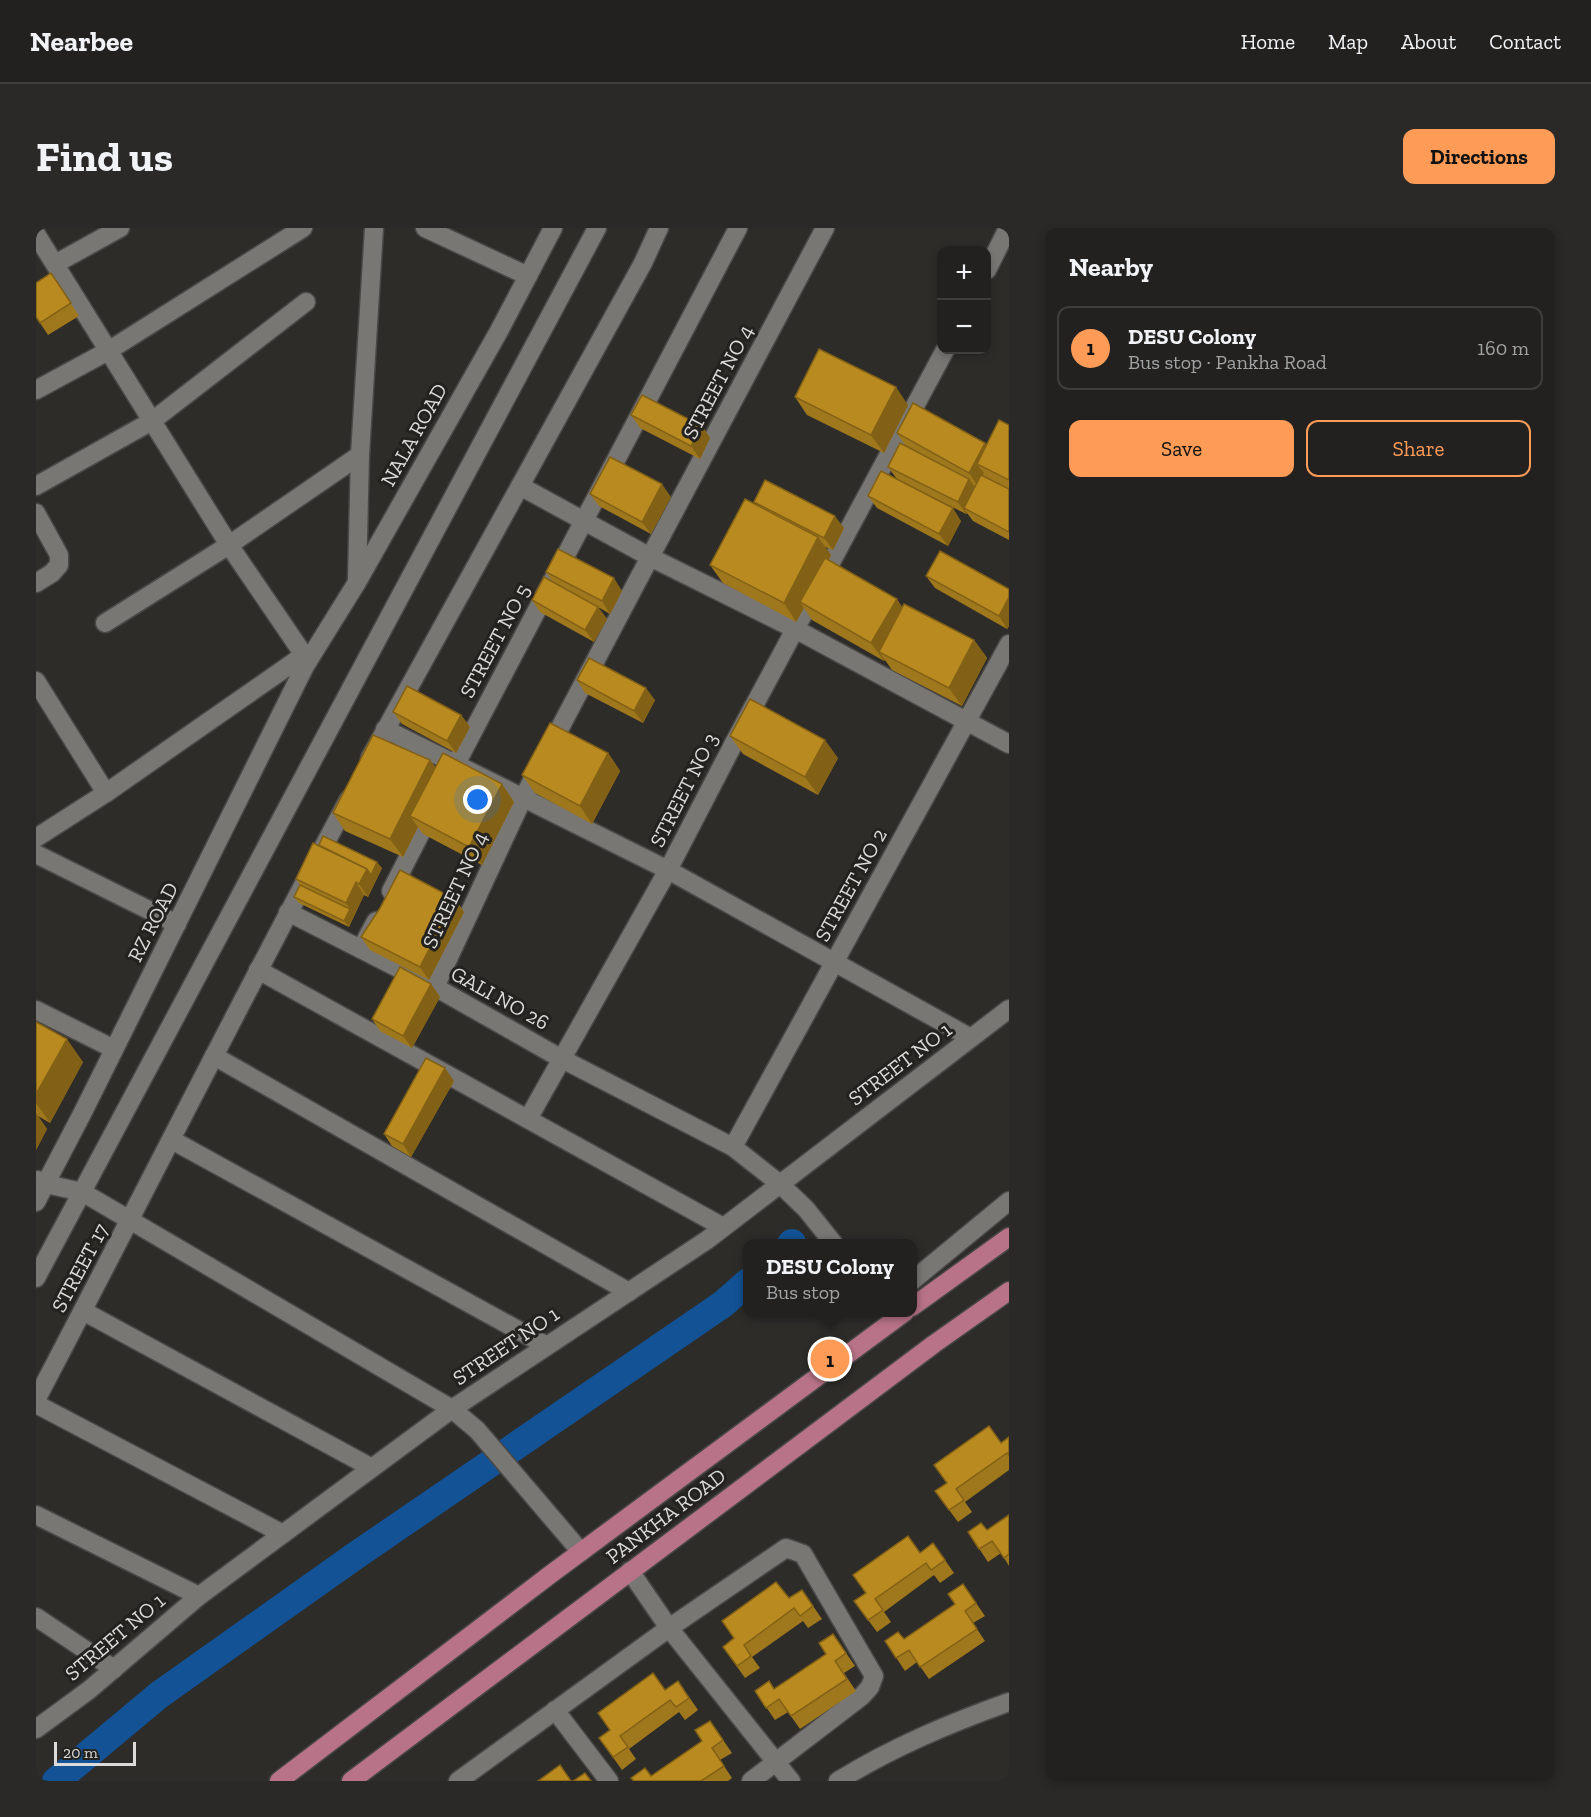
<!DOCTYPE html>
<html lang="en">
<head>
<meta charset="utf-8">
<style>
  :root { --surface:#22211f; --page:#2a2928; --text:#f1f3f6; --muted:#a2a3a4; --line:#3f3e3d; --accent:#fe9c57 }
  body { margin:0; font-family:"Zilla Slab",serif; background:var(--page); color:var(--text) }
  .controls { position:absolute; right:18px; top:18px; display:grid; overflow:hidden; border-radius:12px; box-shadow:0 3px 9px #0003 }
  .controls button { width:54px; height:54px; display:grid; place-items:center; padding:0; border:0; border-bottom:2px solid var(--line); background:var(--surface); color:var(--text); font:30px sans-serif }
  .scale { position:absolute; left:18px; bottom:15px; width:82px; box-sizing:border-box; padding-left:6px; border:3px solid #dcdbd9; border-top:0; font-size:16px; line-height:21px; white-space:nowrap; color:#dcdbd9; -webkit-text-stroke:4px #24221f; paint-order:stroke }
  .you { position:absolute; left:442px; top:572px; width:21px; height:21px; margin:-15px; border:4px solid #fff; border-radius:50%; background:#1a73e8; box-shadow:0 0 0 9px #1a73e833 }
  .badge { display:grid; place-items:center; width:39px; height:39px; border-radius:50%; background:var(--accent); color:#111; font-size:20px; font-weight:700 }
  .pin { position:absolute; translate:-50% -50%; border:3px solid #fff; box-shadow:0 2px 6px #0006 }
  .popup { position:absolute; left:707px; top:1011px; width:174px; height:78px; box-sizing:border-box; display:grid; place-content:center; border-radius:12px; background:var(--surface); filter:drop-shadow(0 2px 4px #0005); font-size:20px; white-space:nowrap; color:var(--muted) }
  .popup b { font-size:22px; color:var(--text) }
  .popup::after { content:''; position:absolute; left:50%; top:100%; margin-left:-12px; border:12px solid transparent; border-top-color:var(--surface) }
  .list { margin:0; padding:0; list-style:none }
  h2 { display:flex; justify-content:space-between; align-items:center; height:78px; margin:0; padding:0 24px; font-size:26px }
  h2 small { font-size:20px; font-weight:400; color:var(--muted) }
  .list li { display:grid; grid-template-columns:39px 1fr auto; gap:18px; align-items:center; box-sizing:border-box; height:84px; margin:0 12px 12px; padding:0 12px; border:2px solid var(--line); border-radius:12px }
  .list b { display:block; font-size:22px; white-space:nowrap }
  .list p { margin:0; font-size:20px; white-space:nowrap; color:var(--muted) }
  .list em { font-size:20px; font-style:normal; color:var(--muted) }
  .actions { display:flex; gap:12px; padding:18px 24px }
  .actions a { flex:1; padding:14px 0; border:2px solid var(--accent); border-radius:12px; text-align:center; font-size:21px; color:var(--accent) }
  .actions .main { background:var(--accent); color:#111 }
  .map { position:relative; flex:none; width:973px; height:1553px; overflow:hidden; border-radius:12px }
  header { display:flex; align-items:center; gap:36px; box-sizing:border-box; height:84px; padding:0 30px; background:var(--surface); border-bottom:2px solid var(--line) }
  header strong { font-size:28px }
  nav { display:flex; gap:33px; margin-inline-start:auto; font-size:21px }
  .intro { display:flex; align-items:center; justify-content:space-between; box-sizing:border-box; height:144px; padding:0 36px }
  h1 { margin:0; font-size:42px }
  .button { padding:15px 27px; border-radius:12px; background:var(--accent); color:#111; font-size:21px; font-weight:700 }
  main { display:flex; gap:36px; padding:0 36px }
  aside { flex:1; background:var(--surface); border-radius:12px; box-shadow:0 3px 9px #0003 }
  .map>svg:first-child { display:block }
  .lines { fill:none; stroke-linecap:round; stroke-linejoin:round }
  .canal { stroke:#125295; stroke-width:28 }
  .street-casing { stroke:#494846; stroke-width:21 }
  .secondary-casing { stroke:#494846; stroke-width:21 }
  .primary-casing { stroke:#494846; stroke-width:21 }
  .street { stroke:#797774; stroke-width:18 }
  .secondary { stroke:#797774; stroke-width:18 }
  .primary { stroke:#b97389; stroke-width:18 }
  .wall { fill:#9f771c }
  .shaded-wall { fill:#826116 }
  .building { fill:#b98a20; stroke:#826116; stroke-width:1.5 }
  .labels { text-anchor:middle; stroke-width:6; stroke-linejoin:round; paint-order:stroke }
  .street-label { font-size:21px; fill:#dcdbd9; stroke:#24221f }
</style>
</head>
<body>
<header>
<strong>Nearbee</strong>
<nav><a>Home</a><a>Map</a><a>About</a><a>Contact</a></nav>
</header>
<div class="intro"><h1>Find us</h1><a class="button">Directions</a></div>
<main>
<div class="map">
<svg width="973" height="1553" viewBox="0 0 973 1553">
  <rect width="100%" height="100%" fill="#2d2c29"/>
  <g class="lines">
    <!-- canal -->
    <g class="canal">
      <polyline points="755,1016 756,1015"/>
      <polyline points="20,1553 123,1467 319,1328 687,1076 712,1054"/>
    </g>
    <defs>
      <g id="street">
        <polyline points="389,0 492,48"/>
        <polyline points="0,6 193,317 272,433"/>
        <polyline points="19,36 84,0"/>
        <polyline points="951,42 972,0"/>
        <polyline points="0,162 72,123 267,0"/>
        <polyline points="0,258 116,193 270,74"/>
        <polyline points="484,258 614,329 789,0"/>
        <polyline points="0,285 23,327 23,337 16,345 0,355"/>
        <polyline points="321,352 324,227 338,0"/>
        <polyline points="69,395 193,317 324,227"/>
        <polyline points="0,453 70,565"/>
        <polyline points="349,501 632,642 935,810"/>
        <polyline points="334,530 607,35 623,0"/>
        <polyline points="411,553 702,0"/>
        <polyline points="0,610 70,565 268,427"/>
        <polyline points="0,626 141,696"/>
        <polyline points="355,663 396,583"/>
        <polyline points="252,684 399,759 526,831 697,919 744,956 770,981 798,1016"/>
        <polyline points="325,721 340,693"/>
        <polyline points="222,742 687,999"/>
        <polyline points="399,759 487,570 614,329 759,401 973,516"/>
        <polyline points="0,782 78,821"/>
        <polyline points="178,828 593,1064"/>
        <polyline points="492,891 632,642 698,515 909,122"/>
        <polyline points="136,912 511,1118"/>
        <polyline points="697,919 973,416"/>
        <polyline points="2,952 10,956 46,964 416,1181 441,1202 545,1324"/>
        <polyline points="0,974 47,884 269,438 320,356 463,103 517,0"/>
        <polyline points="876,1053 973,973"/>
        <polyline points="47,1083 336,1240"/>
        <path d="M0,1172C105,972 206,770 313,571"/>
        <polyline points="0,1176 247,1306"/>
        <polyline points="0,1287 163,1368"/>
        <polyline points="594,1343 633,1400 755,1553"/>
        <polyline points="0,1389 78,1441"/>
        <polyline points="519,1482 573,1553"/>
        <polyline points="0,1501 53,1462 163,1368 336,1240 416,1181 671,1012 973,781"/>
        <polyline points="422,1553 633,1400 750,1320 767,1326 838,1448 834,1459 826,1468 715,1553"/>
        <path d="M802,1553C857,1519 912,1496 973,1474"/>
      </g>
      <polyline id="secondary" points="0,1050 561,0"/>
      <g id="primary">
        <polyline points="876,1079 973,1009"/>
        <polyline points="243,1553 515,1346 869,1084"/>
        <polyline points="315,1553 898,1116 973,1063"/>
      </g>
    </defs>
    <!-- street casing -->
    <use href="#street" class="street-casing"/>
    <!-- secondary casing -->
    <use href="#secondary" class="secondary-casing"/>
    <!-- primary casing -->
    <use href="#primary" class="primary-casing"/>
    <!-- street -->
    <use href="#street" class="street"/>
    <!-- secondary -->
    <use href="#secondary" class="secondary"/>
    <!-- primary -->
    <use href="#primary" class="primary"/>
  </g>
  <!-- wall -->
  <g class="wall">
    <polygon points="15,45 43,88 12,107 0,89"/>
    <polygon points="759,169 872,177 848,225 771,187"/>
    <polygon points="595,187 666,198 674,210 664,231 604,200"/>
    <polygon points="973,197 973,312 937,293 931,285 930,286 863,252 925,293 912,318 841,280 832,268 861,251 852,239 883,225 869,217 861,205 949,215 951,217"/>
    <polygon points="554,266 635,269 615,306 563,278"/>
    <polygon points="719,276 808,300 797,322 789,319 795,327 793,332 866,379 938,412 951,430 926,478 856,442 849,432 848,433 776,392 768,380 760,394 687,355 674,337"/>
    <polygon points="510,344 586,363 574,386 562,379 571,391 558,414 504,384 496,372 516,353"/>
    <polygon points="890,348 973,361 973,398 971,401 899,360"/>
    <polygon points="541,452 619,472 607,495 549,465"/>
    <polygon points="357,484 425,487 434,499 420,525 366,496"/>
    <polygon points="694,508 802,530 782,567 707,526"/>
    <polygon points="572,525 584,543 556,596 499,565 486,547"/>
    <polygon points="394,532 400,540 466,556 478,574 446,637 387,606 382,599 367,629 309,603 297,585"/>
    <polygon points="283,617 346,640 332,669 328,667 313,699 263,675 258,669 264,657 260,651"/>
    <polygon points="419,671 428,684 393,752 334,722 325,709"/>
    <polygon points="395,756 404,769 376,820 344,803 336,791"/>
    <polygon points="0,794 47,834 14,895 2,888 11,901 0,922"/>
    <polygon points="418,853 375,929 356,918 348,906"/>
    <polygon points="973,1209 973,1242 929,1274 936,1284 922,1294 899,1263"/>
    <polygon points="973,1287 973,1338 965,1325 952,1334 932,1304 951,1302"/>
    <polygon points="897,1315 918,1345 904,1355 898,1347 848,1384 855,1394 841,1404 818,1373"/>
    <polygon points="927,1356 949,1388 937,1395 949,1413 893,1451 881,1434 869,1443 849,1413 868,1411 919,1376"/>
    <polygon points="766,1362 786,1391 772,1400 767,1393 716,1429 724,1440 709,1450 687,1419"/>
    <polygon points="797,1406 819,1438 808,1445 820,1463 764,1501 752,1484 739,1492 719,1463 738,1461 790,1426"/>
    <polygon points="642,1453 662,1482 649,1492 643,1484 593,1521 600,1531 586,1542 563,1510"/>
    <polygon points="674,1493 696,1525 684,1532 696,1550 692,1553 598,1553 615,1548 666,1513"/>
  </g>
  <!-- shaded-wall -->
  <g class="shaded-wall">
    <polygon points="860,159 872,177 848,225 835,207"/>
    <polygon points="666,198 674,210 664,231 655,218"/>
    <polygon points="949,215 958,228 941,236 948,245 941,257 933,245"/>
    <polygon points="933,251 942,263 928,280 931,285 930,286 922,274"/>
    <polygon points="626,256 635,269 615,306 606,294"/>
    <polygon points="917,280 925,293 912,318 903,306"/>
    <polygon points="799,288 808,300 797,322 788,310"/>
    <polygon points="782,309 795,327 769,377 764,374 768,380 760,394 748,375"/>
    <polygon points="578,350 586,363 574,386 566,373"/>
    <polygon points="973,369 973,398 971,401 963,388"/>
    <polygon points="861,371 873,389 843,424 849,432 848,433 835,415"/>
    <polygon points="562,379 571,391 558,414 549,402"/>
    <polygon points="938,412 951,430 926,478 913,460"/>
    <polygon points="610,460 619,472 607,495 598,483"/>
    <polygon points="425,487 434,499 420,525 411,513"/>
    <polygon points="789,512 802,530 782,567 769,549"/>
    <polygon points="572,525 584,543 556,596 544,578"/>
    <polygon points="394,532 407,550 374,588 382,599 367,629 354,611"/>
    <polygon points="466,556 478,574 446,637 433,619"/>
    <polygon points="341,634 346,640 332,669 323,656 331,641"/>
    <polygon points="320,654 328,667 318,687 310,675"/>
    <polygon points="419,671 428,684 393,752 384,739"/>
    <polygon points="314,681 318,687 313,699 308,693"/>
    <polygon points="395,756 404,769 376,820 367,808"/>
    <polygon points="31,811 47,834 14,895 0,875 0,866"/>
    <polygon points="409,840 418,853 375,929 367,916"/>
    <polygon points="0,885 11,901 0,922"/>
  </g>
  <!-- building -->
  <g class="building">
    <polygon points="15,45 35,75 4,95 0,89 0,55"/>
    <polygon points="783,121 860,159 835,207 759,169"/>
    <polygon points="606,167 666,198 655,218 595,187"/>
    <polygon points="877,175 949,215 933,245 861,205"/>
    <polygon points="963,192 973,197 973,252 941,236"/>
    <polygon points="864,215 933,251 922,274 852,239"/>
    <polygon points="574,229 626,256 606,294 554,266"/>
    <polygon points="845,243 917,280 903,306 832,268"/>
    <polygon points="945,247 973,261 973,304 928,280"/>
    <polygon points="729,252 799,288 788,310 718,274"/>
    <polygon points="709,271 782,309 748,375 674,337"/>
    <polygon points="522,321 578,350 566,373 510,344"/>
    <polygon points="904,323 973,361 973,369 963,388 890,348"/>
    <polygon points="789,330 861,371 835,415 764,374"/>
    <polygon points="508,349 562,379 549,402 496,372"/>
    <polygon points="868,376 938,412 913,460 843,424"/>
    <polygon points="553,430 610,460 598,483 541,452"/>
    <polygon points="371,458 425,487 411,513 357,484"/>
    <polygon points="714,471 789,512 769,549 694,508"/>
    <polygon points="514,495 572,525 544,578 486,547"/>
    <polygon points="337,507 394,532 354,611 297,585"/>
    <polygon points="407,525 466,556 433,619 374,588"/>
    <polygon points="287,608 341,634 335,647 331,641 283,617"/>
    <polygon points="277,615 331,641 323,656 320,654 310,675 260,651"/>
    <polygon points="364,642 419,671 384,739 325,709 344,680"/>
    <polygon points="264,657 314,681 308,693 258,669"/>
    <polygon points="364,739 395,756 367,808 336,791"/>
    <polygon points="0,794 31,811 0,866"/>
    <polygon points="390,830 409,840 367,916 348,906"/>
    <polygon points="953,1198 965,1215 973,1209 973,1227 971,1225 920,1261 928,1272 913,1282 899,1263 911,1255 898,1237"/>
    <polygon points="973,1287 973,1326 968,1330 956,1313 943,1321 932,1304 945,1295 951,1302"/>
    <polygon points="872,1308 884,1325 897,1315 909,1332 895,1342 890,1335 839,1371 847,1382 832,1392 818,1373 830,1365 817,1347"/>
    <polygon points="740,1354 753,1370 766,1362 777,1378 764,1388 758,1380 708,1417 715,1428 701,1438 687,1419 698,1410 686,1393"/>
    <polygon points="927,1356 940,1375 929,1383 941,1401 884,1439 873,1422 860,1430 849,1413 862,1404 868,1411 919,1376 912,1366"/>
    <polygon points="797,1406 810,1425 799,1433 811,1451 755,1488 743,1471 730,1480 719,1463 733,1453 738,1461 790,1426 783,1415"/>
    <polygon points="617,1445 629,1462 642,1453 653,1470 640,1479 634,1472 584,1508 592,1519 577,1529 563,1510 574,1502 562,1485"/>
    <polygon points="674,1493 687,1512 676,1520 688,1538 665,1553 598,1553 595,1550 609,1540 615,1548 666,1513 659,1502"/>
    <polygon points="524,1537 535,1553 502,1553"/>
    <polygon points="549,1545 555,1553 537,1553"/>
  </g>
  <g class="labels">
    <!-- street labels -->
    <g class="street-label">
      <text transform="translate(682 154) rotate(-62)" y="7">STREET NO 4</text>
      <text transform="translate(378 207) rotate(-61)" y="7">NALA ROAD</text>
      <text transform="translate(459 413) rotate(-62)" y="7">STREET NO 5</text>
      <text transform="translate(648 562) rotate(-63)" y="7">STREET NO 3</text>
      <text transform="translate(815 657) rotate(-61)" y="7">STREET NO 2</text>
      <text transform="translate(419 662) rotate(-65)" y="7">STREET NO 4</text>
      <text transform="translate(117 694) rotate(-63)" y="7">RZ ROAD</text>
      <text transform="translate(464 770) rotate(29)" y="7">GALI NO 26</text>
      <text transform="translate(864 836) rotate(-37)" y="7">STREET NO 1</text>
      <text transform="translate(44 1040) rotate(-62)" y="7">STREET 17</text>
      <text transform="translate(470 1118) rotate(-34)" y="7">STREET NO 1</text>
      <text transform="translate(630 1288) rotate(-37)" y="7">PANKHA ROAD</text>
      <text transform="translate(79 1409) rotate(-40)" y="7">STREET NO 1</text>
    </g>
  </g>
</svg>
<div class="controls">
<button>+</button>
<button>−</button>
</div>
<div class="scale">20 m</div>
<div class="you"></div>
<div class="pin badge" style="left:794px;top:1131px">1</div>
<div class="popup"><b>DESU Colony</b>Bus stop</div>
</div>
<aside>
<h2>Nearby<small></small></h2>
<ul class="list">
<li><span class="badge">1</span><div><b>DESU Colony</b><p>Bus stop · Pankha Road</p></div><em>160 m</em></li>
</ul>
<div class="actions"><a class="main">Save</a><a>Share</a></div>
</aside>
</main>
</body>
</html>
